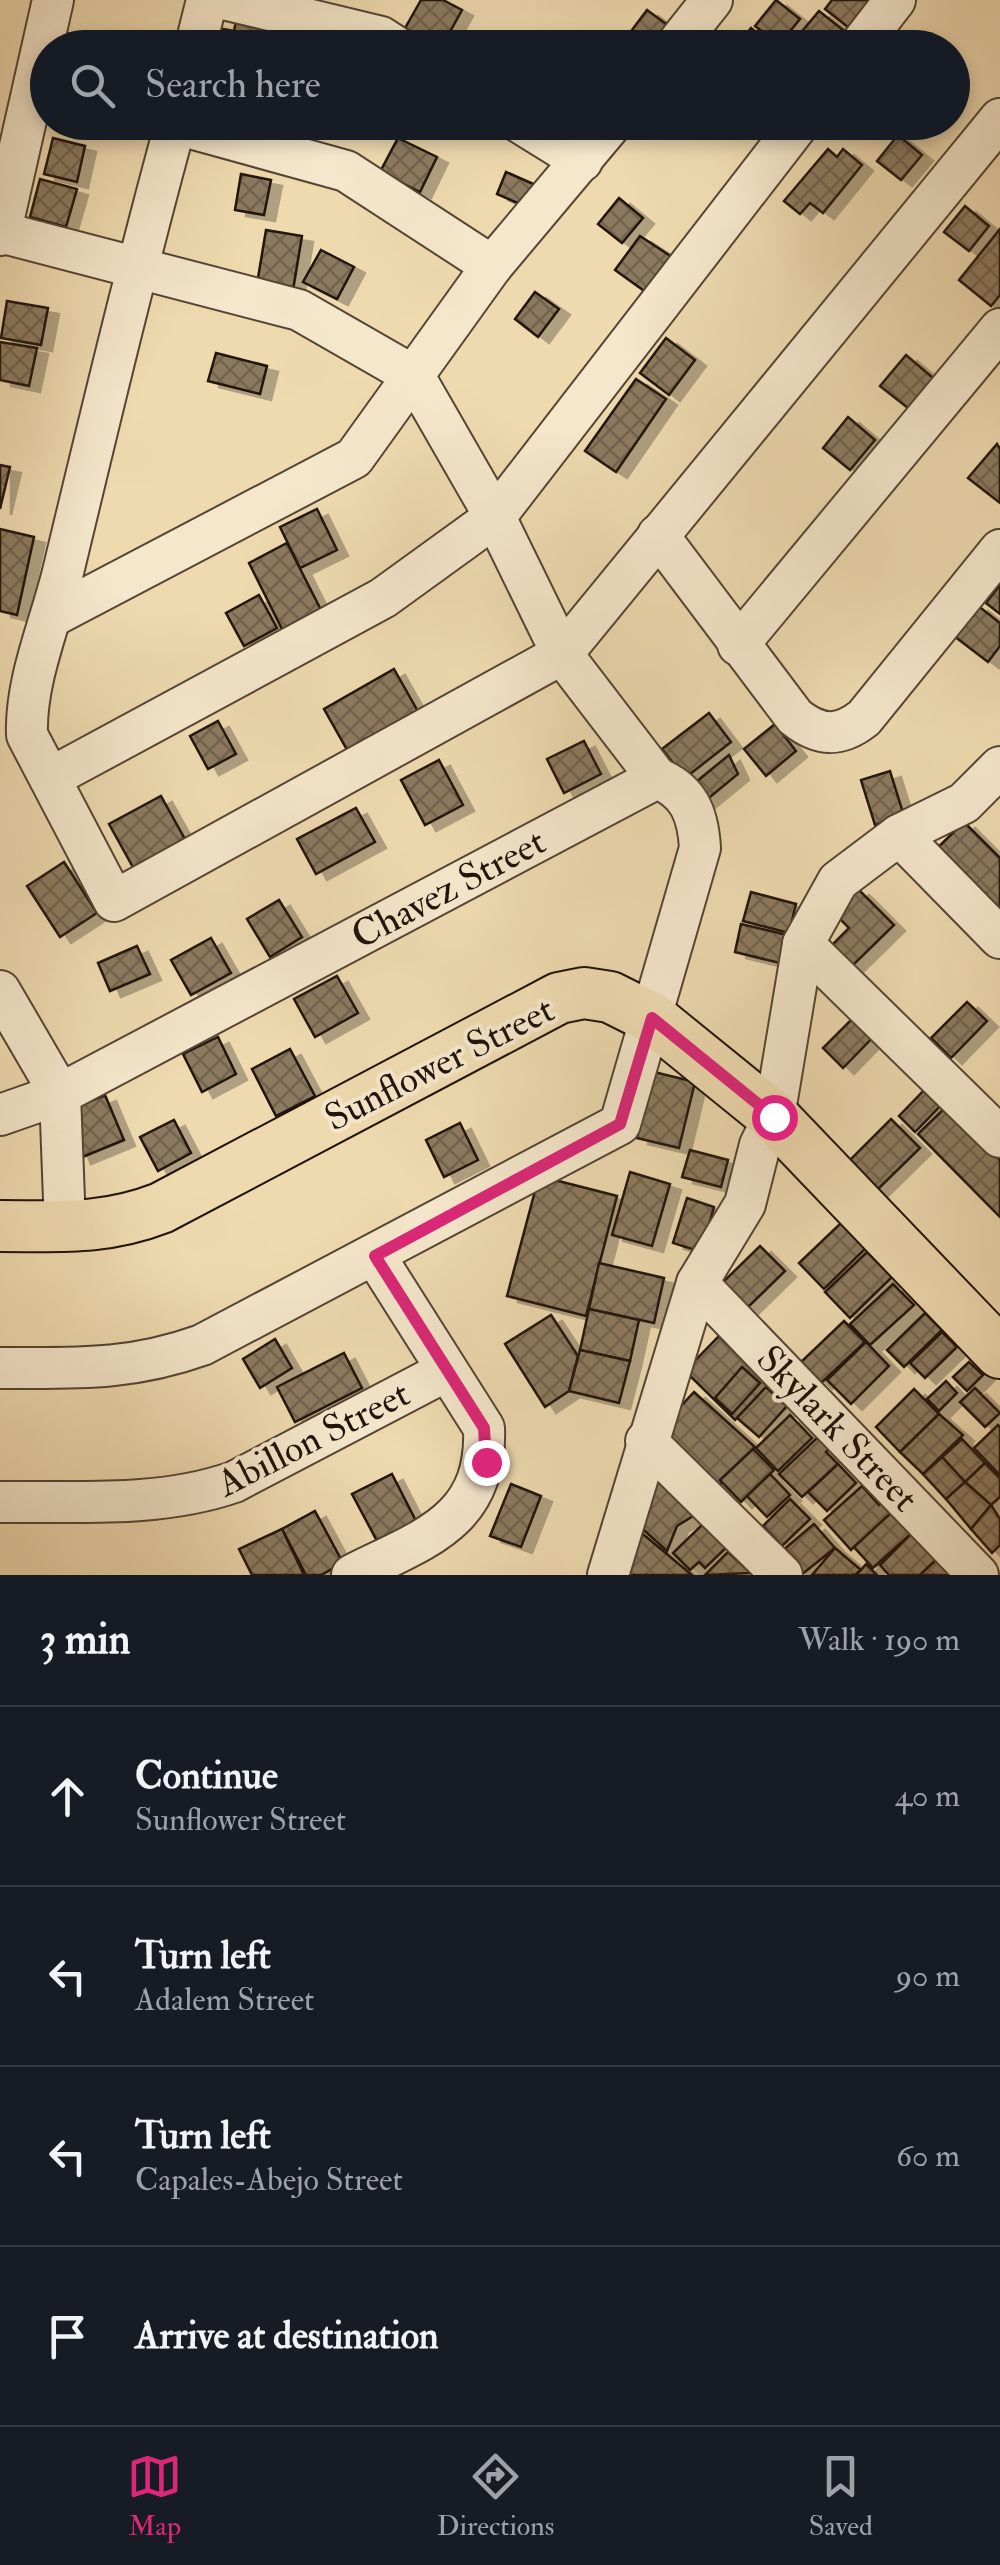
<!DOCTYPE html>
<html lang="en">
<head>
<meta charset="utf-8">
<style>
  :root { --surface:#171b24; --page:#20242c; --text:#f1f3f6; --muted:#9ea1a6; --line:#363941; --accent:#db2777 }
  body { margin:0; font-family:"IM FELL Double Pica",serif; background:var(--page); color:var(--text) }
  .stop { position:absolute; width:30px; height:30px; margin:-22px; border:8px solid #db2777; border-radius:50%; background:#fff }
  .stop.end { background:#db2777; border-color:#fff; box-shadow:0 2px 10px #0008 }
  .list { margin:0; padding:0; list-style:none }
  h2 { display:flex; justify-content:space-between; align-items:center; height:130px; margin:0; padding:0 40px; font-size:42px }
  h2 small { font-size:32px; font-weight:400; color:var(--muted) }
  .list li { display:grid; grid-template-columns:65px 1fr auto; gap:30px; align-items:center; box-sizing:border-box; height:180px; padding:0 40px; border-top:2px solid var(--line) }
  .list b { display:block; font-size:38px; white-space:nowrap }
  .list p { margin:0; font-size:32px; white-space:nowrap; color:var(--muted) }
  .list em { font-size:32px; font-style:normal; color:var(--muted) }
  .icon { flex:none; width:55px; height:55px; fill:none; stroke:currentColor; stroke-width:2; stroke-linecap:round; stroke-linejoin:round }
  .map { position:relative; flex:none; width:1000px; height:1575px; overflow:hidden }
  .search { position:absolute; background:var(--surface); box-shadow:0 5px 15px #0003; left:30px; right:30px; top:30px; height:110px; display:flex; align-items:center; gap:25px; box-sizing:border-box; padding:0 35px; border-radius:55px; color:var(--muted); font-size:38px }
  .sheet { height:850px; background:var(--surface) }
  nav { display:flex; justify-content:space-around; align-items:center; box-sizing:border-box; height:140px; border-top:2px solid var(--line); background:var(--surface); font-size:28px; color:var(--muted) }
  nav a { display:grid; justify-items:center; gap:5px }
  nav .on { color:var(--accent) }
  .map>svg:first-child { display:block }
  .building { fill:url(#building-cross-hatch); stroke:#20130b; stroke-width:2.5; filter:url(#shadow) }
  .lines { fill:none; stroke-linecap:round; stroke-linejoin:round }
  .minor-casing { stroke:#544534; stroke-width:44 }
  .major-casing { stroke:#20130b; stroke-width:54 }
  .minor { stroke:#f5e7cc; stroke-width:40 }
  .major { stroke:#efdab0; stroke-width:50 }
  .route { stroke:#db2777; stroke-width:12 }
  .labels { text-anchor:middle; stroke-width:8; stroke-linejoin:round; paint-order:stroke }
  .street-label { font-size:38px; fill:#20130b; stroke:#f5e7cc }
</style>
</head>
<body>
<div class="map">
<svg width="1000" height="1575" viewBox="0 0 1000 1575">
  <defs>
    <pattern id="building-cross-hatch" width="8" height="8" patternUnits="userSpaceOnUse" patternTransform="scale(2.5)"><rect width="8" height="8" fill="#8c7a61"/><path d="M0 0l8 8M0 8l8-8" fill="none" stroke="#72634e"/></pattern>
    <filter id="shadow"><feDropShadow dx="11" dy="6" stdDeviation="0" flood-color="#0004"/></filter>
  </defs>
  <rect width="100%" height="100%" fill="#efdab0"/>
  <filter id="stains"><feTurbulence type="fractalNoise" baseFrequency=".002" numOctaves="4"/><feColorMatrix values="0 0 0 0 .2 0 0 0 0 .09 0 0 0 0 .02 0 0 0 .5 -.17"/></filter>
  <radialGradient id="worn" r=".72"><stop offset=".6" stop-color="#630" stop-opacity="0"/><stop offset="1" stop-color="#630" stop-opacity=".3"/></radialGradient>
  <!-- building -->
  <g class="building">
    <polygon points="421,0 443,0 462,10 441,48 416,48 421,39 404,30"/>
    <polygon points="776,0 800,19 779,45 755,26"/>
    <polygon points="832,0 866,0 870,3 849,28 825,9"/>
    <polygon points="647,10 680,34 671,48 631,48 623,42"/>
    <polygon points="819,11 843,30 829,48 812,48 798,36"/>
    <polygon points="236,21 274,28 271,48 214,48 218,28 234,31"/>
    <polygon points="751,28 775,48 735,48"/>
    <polygon points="898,135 922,155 901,180 877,161"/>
    <polygon points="53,138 85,146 77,182 44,174"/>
    <polygon points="398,138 437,157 420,192 380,172"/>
    <polygon points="828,149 837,157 843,149 862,165 823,213 810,203 800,214 784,201"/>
    <polygon points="506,172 547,190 538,212 497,194"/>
    <polygon points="241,174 271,180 264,215 235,210"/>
    <polygon points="40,179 77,189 66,227 30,217"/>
    <polygon points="619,198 643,218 622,243 598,224"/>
    <polygon points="965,206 989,226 969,251 944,232"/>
    <polygon points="1000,229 1000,295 991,306 959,280"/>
    <polygon points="266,230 302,236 293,290 257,284"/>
    <polygon points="640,236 672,257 647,293 615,270"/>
    <polygon points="321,250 354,267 337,299 303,282"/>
    <polygon points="535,292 559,309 538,337 515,319"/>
    <polygon points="7,301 48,308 41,345 1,338"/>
    <polygon points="666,338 695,360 669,395 640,373"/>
    <polygon points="0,342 37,348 29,386 0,380"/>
    <polygon points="216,353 267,366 260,394 208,381"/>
    <polygon points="906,355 933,378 908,408 880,386"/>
    <polygon points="636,379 666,399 616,472 585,451"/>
    <polygon points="848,417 875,440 850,470 823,448"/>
    <polygon points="997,444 1000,449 1000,503 968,478"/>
    <polygon points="0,465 10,467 0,509"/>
    <polygon points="317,509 337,550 300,568 280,527"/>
    <polygon points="0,529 34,537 17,615 0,611"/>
    <polygon points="287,543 322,612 283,631 249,563"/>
    <polygon points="1000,585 1000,614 986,603"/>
    <polygon points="259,595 277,628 244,646 226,613"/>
    <polygon points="977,605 1000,623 1000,646 988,662 954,636"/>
    <polygon points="394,669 420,715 350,755 324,709"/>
    <polygon points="709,713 731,742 685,778 662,749"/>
    <polygon points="218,721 236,754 208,769 190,736"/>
    <polygon points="775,724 796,751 766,776 744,749"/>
    <polygon points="584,741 601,774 564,793 547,759"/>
    <polygon points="729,755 738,774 704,802 691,786"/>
    <polygon points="439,760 463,805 425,825 401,780"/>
    <polygon points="890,771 904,816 875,825 861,780"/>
    <polygon points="161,796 186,841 134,869 109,824"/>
    <polygon points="356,808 375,842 316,874 297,839"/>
    <polygon points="964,822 1000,858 1000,929 928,857"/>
    <polygon points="64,862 97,913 60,937 27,886"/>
    <polygon points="858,889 894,925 848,970 828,949 849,928 834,913"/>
    <polygon points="751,892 796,904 789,933 743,921"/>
    <polygon points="279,900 302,937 270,957 247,919"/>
    <polygon points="741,924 787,935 780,963 735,952"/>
    <polygon points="211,938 231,973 191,995 171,960"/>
    <polygon points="137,946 150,974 110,991 98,963"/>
    <polygon points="337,976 358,1013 315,1037 294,999"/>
    <polygon points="967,1002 987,1021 951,1058 931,1038"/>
    <polygon points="859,1012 879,1031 843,1068 823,1048"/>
    <polygon points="218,1037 236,1074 202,1092 183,1054"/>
    <polygon points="290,1049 315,1096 276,1116 252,1069"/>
    <polygon points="654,1072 695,1082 679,1148 637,1138"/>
    <polygon points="931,1083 947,1099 915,1132 899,1116"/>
    <polygon points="105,1095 124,1140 80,1158 61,1113"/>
    <polygon points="947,1106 1000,1160 1000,1217 918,1134"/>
    <polygon points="891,1119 920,1148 874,1193 845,1165"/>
    <polygon points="174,1120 191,1153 158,1171 140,1137"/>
    <polygon points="460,1123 478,1160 444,1177 426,1140"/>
    <polygon points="690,1150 728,1160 721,1187 682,1177"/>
    <polygon points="630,1172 670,1184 652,1246 612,1235"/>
    <polygon points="539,1176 617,1196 586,1316 507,1296"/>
    <polygon points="687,1198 714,1207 701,1252 673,1243"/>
    <polygon points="841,1223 866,1248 824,1289 799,1263"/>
    <polygon points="760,1246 785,1271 743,1312 719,1286"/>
    <polygon points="867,1252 892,1277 850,1318 825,1292"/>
    <polygon points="599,1263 664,1278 654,1323 589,1309"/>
    <polygon points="893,1284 914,1305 870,1345 850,1324"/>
    <polygon points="589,1309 639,1320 630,1361 580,1350"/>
    <polygon points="925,1313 942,1330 904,1367 887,1350"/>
    <polygon points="551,1315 578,1356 569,1391 545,1407 505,1344"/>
    <polygon points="844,1321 865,1342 821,1383 801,1362"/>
    <polygon points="942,1332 957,1347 925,1378 910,1363"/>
    <polygon points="719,1336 769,1385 735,1420 685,1371"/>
    <polygon points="275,1339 292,1368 260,1388 243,1359"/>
    <polygon points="866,1342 889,1366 851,1404 827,1380"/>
    <polygon points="580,1350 630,1361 619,1403 569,1391"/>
    <polygon points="344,1353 362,1388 295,1422 277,1387"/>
    <polygon points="969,1362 983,1375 967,1391 953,1377"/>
    <polygon points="742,1367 760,1383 732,1414 715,1398"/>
    <polygon points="946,1381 957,1393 939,1411 927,1399"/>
    <polygon points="766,1387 787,1406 759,1437 737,1418"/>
    <polygon points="975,1388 1000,1413 985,1427 960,1402"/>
    <polygon points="914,1389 939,1414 900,1452 876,1427"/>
    <polygon points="694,1392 755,1447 717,1488 656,1433"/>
    <polygon points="939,1414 963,1435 923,1474 900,1452"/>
    <polygon points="790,1415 812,1438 778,1471 756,1448"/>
    <polygon points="998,1425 1000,1427 1000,1475 974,1448"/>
    <polygon points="820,1435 831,1447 826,1452 838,1464 802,1497 779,1474"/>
    <polygon points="962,1439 985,1463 965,1482 942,1457"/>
    <polygon points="753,1449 774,1470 741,1502 720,1480"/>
    <polygon points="942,1457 965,1482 946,1499 923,1474"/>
    <polygon points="985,1463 1000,1478 1000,1497 991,1505 965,1482"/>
    <polygon points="838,1464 856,1483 827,1511 808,1492"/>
    <polygon points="392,1474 416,1521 377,1541 352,1494"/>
    <polygon points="770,1474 790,1495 767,1517 747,1496"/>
    <polygon points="658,1475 701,1511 677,1526 667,1551 636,1523"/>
    <polygon points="965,1482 991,1505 971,1529 946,1499"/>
    <polygon points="511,1484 541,1496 521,1547 490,1536"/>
    <polygon points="862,1486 879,1505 885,1500 895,1511 851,1550 824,1520"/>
    <polygon points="790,1499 810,1519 782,1546 763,1526"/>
    <polygon points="991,1505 1000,1519 1000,1545 992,1553 971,1529"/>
    <polygon points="315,1511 343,1563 321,1575 306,1575 282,1529"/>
    <polygon points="893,1511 913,1532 873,1568 854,1547"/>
    <polygon points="707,1520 730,1544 705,1568 699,1562 690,1570 673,1553"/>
    <polygon points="814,1524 835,1548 801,1575 781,1552"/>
    <polygon points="632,1525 692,1575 621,1575"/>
    <polygon points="282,1529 304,1575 252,1575 239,1549"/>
    <polygon points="913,1532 938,1558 920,1575 889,1575 880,1565"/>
    <polygon points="835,1548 861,1570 855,1575 812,1575"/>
    <polygon points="728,1552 751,1573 705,1575"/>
    <polygon points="938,1558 954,1575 920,1575"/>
    <polygon points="866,1564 877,1575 855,1575 861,1570"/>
  </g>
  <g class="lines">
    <defs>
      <g id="minor">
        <polyline points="228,0 381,37 398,48"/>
        <polyline points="195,48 207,0"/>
        <polyline points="674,48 712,0"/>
        <polyline points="858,48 895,0"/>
        <path d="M176,122C135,272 99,422 63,572C50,625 25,681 27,735L114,901L562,654L1000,119"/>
        <polyline points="519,122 582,161"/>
        <polyline points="176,124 346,171 492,266"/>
        <polyline points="0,232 299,310 414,376 495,517 562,654 657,778"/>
        <polyline points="0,235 53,0"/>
        <path d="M658,535L795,717C820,737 840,737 864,718L1000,550"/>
        <polyline points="53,616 354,458 492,266 613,122"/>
        <polyline points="738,645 1000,329"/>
        <polyline points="50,778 383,598 495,517 800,122"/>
        <polyline points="899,835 1000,938"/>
        <polyline points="803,944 1000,1137"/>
        <polyline points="0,991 60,1094 65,1226"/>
        <path d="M0,1115L60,1094L657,778C689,791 698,814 700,848L620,1124L202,1345C129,1371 76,1368 0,1368"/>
        <polyline points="697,1283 978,1575"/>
        <polyline points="646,1441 782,1575"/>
        <path d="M0,1502C78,1501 159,1508 234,1482L444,1372"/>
        <path d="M352,1575C423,1539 488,1522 484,1428L375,1256"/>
        <polyline points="608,1575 697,1283 745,1204 760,1145 774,1117 803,944 838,881 899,835 964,803 1000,767"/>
      </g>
      <path id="major" d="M0,1226C60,1226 104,1230 161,1208L559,998L584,993L610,997L652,1018L774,1117L1000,1353"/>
    </defs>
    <!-- minor casing -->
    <use href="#minor" class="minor-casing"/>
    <!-- major casing -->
    <use href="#major" class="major-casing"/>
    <!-- minor -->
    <use href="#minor" class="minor"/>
    <!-- major -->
    <use href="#major" class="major"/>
  </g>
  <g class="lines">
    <!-- route -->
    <polyline class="route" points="486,1462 484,1428 375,1256 620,1124 652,1018 774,1117"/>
  </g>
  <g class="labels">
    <!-- street labels -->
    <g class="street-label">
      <text transform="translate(448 888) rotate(-28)" y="13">Chavez Street</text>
      <text transform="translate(439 1063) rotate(-27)" y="13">Sunflower Street</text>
      <text transform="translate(838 1428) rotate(46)" y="13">Skylark Street</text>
      <text transform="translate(313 1438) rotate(-27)" y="13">Abillon Street</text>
    </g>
  </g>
  <rect width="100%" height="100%" filter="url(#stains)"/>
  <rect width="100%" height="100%" fill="url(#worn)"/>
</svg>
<div class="stop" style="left:774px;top:1117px"></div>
<div class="stop end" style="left:486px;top:1462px"></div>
<div class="search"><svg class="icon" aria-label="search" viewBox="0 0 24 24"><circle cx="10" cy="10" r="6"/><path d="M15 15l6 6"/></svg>Search here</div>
</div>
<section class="sheet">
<h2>3 min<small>Walk · 190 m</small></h2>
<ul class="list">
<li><svg class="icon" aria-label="ahead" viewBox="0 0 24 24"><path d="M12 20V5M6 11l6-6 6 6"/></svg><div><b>Continue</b><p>Sunflower Street</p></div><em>40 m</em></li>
<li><svg class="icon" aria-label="left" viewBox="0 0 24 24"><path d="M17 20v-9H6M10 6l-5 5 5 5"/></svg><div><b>Turn left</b><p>Adalem Street</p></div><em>90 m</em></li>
<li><svg class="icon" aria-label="left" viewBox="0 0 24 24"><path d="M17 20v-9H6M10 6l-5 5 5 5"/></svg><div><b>Turn left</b><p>Capales-Abejo Street</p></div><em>60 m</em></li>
<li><svg class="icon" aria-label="arrive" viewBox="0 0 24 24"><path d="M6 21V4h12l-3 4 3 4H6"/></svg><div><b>Arrive at destination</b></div></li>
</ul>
</section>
<nav>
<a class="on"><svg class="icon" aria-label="map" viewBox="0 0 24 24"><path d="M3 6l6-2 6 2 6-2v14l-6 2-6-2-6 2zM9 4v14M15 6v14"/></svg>Map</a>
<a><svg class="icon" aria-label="directions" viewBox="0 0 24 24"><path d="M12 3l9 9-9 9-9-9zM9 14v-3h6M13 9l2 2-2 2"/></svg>Directions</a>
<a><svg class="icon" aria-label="saved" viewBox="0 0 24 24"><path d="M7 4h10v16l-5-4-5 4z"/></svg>Saved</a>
</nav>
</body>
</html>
